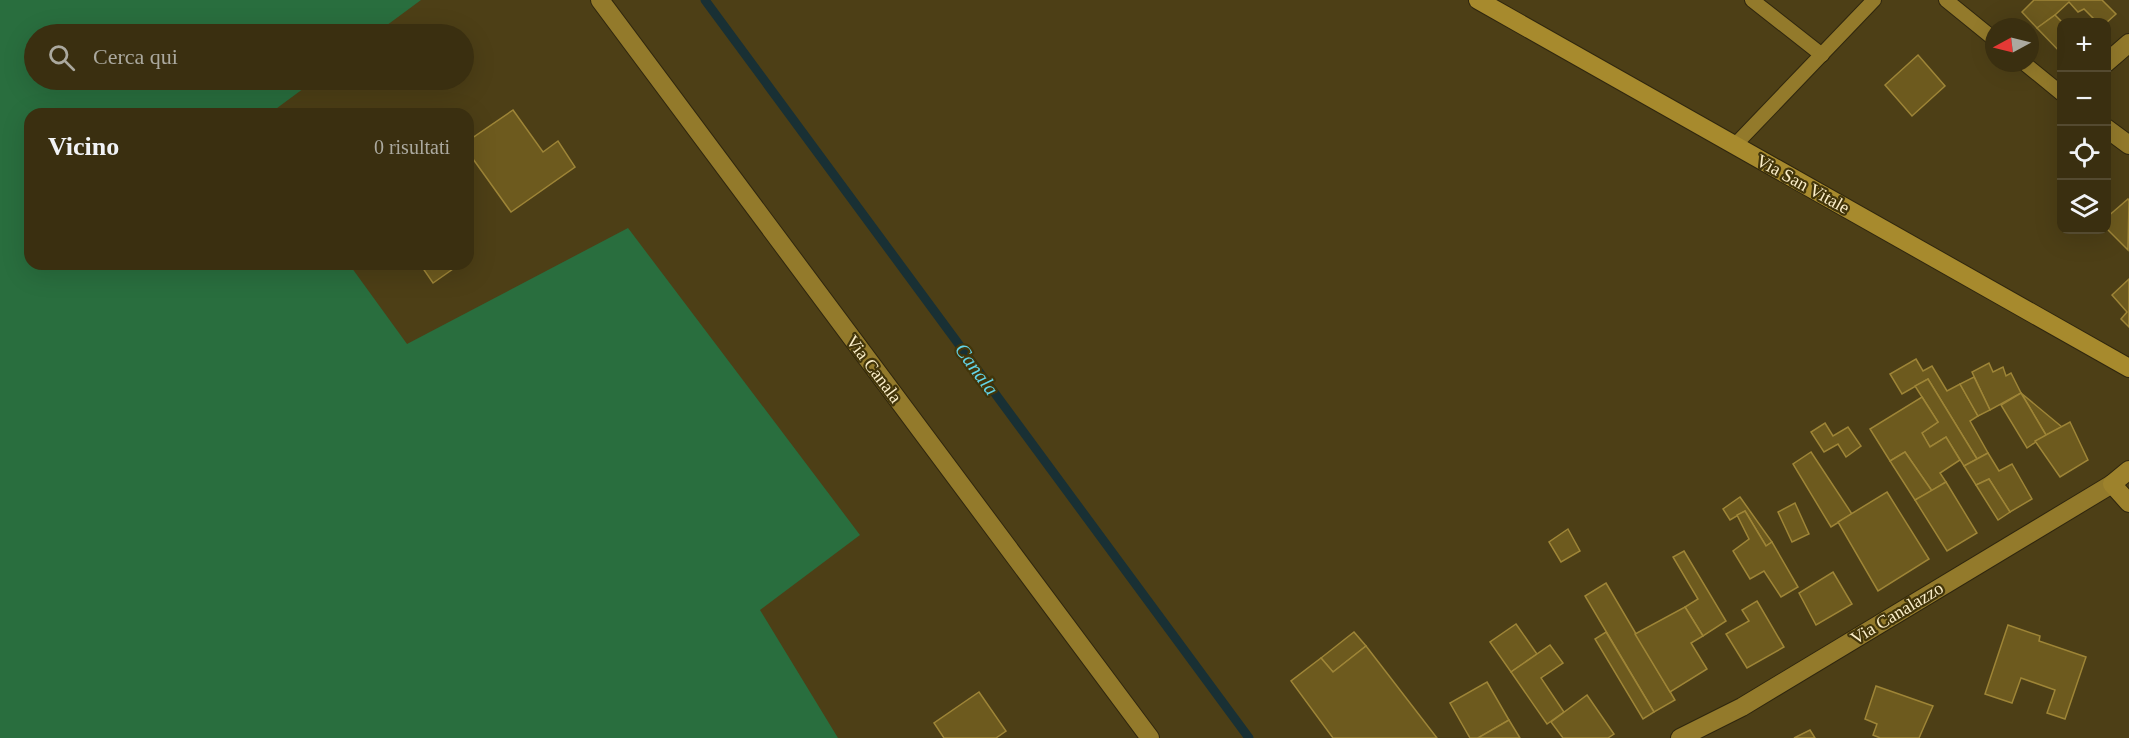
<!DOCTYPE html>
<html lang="it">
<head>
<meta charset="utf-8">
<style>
  :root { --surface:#3a2f10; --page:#453b1e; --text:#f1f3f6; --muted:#aba99f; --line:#544a30 }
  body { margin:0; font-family:"Times New Roman",serif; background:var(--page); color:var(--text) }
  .controls { position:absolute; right:18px; top:18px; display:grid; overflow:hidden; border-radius:12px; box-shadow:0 6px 24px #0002 }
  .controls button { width:54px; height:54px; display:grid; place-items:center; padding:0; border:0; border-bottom:2px solid var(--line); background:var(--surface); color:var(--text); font:30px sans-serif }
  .compass { position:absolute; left:1985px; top:18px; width:54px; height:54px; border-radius:50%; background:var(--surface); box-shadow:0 6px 24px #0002; rotate:263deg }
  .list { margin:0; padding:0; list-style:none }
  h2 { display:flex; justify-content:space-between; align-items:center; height:78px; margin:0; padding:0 24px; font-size:26px }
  h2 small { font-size:20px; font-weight:400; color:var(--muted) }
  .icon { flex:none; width:33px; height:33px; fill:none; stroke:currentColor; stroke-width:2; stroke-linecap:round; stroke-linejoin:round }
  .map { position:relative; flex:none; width:2129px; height:738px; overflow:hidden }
  .search { position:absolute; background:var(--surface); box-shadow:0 6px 24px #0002; left:24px; top:24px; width:450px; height:66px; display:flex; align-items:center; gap:15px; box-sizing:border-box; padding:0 21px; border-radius:33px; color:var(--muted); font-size:22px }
  .panel { position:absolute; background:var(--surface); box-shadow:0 6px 24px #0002; left:24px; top:108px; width:450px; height:162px; border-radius:18px }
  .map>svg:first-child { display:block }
  .green { fill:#296e3e }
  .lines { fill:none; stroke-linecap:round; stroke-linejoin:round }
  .stream { stroke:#193034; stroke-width:9 }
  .building { fill:#6d5a1e; stroke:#9e8537; stroke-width:1.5 }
  .service-casing { stroke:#2f260e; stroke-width:16 }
  .minor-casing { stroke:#2f260e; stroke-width:20 }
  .secondary-casing { stroke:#2f260e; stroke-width:20 }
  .primary-casing { stroke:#2f260e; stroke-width:20 }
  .service { stroke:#937a2b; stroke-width:14 }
  .minor { stroke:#937a2b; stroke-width:18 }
  .secondary { stroke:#9d822c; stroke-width:18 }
  .primary { stroke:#a78a2d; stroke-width:18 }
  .labels { text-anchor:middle; stroke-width:4.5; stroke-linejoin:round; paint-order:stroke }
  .street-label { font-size:18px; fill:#fbeec9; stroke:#42350a }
  .water-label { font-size:20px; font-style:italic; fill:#63d4e8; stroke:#42350a }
</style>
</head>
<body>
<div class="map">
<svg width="2129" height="738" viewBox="0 0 2129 738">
  <rect width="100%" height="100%" fill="#4d3f16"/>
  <!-- green -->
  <polygon class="green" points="0,0 421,0 375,34 34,34 34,80 315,80 269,114 30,114 30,264 349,264 407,344 628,228 860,535 760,610 838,738 0,738"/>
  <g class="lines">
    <!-- stream -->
    <polyline class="stream" points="705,0 1249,738"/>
  </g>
  <!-- building -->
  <g class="building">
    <polygon points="2034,0 2102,0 2116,14 2106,23 2097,22 2084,9 2078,12 2069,2 2055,15 2037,28 2022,12"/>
    <polygon points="2055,15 2062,22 2062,54 2037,28"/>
    <polygon points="1918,55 1945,86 1912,116 1885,85"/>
    <polygon points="513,110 543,152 558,141 575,167 511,212 468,152 468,141"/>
    <polygon points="2128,199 2129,201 2128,250 2106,228 2106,218"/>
    <polygon points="420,264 460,264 433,283"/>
    <polygon points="2129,279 2129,327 2121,319 2127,312 2112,295"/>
    <polygon points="1916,359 1923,371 1932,366 1947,391 1960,384 1978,416 1970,421 1988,453 1977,459 1928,379 1902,394 1890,374"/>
    <polygon points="1989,363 1993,372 2003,367 2006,376 2011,373 2021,393 1990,410 1972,372"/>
    <polygon points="1974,377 1990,410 1978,416 1960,384"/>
    <polygon points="1928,379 1977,459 1964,466 1946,437 1930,447 1922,433 1938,422 1915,386"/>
    <polygon points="2021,393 2062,427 2046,435"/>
    <polygon points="2021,393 2046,435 2027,448 2001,405"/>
    <polygon points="1922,397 1938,422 1922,433 1930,447 1946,437 1960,460 1940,473 1946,482 1932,491 1905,452 1890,461 1870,429"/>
    <polygon points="2070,422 2088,460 2060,477 2035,441"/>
    <polygon points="1825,423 1833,436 1848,427 1861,446 1846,457 1838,444 1824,452 1811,432"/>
    <polygon points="1811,452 1852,514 1831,527 1793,464"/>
    <polygon points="1905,452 1932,491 1915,500 1890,461"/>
    <polygon points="1988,453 1999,471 2012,464 2032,499 2010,512 1989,479 1976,485 1964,466"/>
    <polygon points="1989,479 2010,512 1998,520 1976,485"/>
    <polygon points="1946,482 1977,533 1947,551 1915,500"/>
    <polygon points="1887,492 1929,559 1878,591 1838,522"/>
    <polygon points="1740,497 1772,542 1766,546 1745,511 1730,520 1723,509"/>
    <polygon points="1795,503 1809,534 1792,542 1778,512"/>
    <polygon points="1745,511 1766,546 1772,542 1798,587 1781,597 1764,571 1750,579 1733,551 1749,539 1737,515"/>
    <polygon points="1568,529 1580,551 1561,562 1549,542"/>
    <polygon points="1684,551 1726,621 1703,636 1685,607 1698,599 1673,557"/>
    <polygon points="1833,572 1852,604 1816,625 1799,593"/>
    <polygon points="1606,583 1675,700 1654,712 1585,596"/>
    <polygon points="1757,601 1784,647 1747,668 1726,634 1749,621 1742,610"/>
    <polygon points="1685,607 1703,636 1691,643 1707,669 1670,692 1635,634"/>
    <polygon points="1516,624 1537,654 1511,672 1490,642"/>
    <polygon points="2008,625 2040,636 2039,641 2086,657 2065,719 2047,713 2055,690 2021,678 2012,703 1985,694"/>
    <polygon points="1354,632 1366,646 1333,672 1321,658"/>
    <polygon points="1606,632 1654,712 1643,719 1595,639"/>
    <polygon points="1550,645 1563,663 1541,678 1564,712 1547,724 1511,672"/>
    <polygon points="1366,646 1437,738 1333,738 1291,681 1321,658 1333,672"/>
    <polygon points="1487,682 1509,720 1478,738 1470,738 1450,703"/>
    <polygon points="1876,686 1933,706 1919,738 1880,738 1873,735 1877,724 1865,719"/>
    <polygon points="979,692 1006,731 996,738 944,738 934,723"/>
    <polygon points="1587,695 1614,734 1608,738 1563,738 1551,722"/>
    <polygon points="1509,720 1520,738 1478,738"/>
    <polygon points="1810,730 1815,738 1794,738"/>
  </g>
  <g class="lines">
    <defs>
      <g id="service">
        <polyline points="1752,0 1822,55"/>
        <polyline points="1946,0 1994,39"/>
        <polyline points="2024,63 2062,94"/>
        <polyline points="1735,145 1874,0"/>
      </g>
      <g id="minor">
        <polyline points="600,0 1150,738"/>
        <polyline points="2106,63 2129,43"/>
        <polyline points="2106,128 2129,145"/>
        <polyline points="1680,738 1742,707 2112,484"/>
      </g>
      <polyline id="secondary" points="2129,470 2112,484 2129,503"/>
      <polyline id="primary" points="1478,0 2129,368"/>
    </defs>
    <!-- service casing -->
    <use href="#service" class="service-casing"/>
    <!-- minor casing -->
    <use href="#minor" class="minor-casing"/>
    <!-- secondary casing -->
    <use href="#secondary" class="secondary-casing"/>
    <!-- primary casing -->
    <use href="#primary" class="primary-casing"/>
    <!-- service -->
    <use href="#service" class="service"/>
    <!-- minor -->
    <use href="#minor" class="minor"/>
    <!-- secondary -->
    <use href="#secondary" class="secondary"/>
    <!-- primary -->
    <use href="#primary" class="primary"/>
  </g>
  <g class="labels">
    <!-- street labels -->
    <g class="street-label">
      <text transform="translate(1803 184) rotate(29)" y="6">Via San Vitale</text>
      <text transform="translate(874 369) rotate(53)" y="6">Via Canala</text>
      <text transform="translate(1897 613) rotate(-31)" y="6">Via Canalazzo</text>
    </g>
    <!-- water labels -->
    <g class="water-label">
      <text transform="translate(977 369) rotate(54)" y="7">Canala</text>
    </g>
  </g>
</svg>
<div class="controls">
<button>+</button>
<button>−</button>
<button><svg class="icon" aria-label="locate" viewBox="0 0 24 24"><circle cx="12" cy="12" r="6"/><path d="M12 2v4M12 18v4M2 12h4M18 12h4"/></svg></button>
<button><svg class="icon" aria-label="layers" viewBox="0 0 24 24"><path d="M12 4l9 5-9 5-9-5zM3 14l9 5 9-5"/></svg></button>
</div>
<svg class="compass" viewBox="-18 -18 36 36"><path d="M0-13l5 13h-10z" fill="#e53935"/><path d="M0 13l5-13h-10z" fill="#aba99f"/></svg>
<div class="search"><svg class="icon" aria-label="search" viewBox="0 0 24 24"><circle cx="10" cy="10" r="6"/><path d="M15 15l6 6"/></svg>Cerca qui</div>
<section class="panel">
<h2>Vicino<small>0 risultati</small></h2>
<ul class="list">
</ul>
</section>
</div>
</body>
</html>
